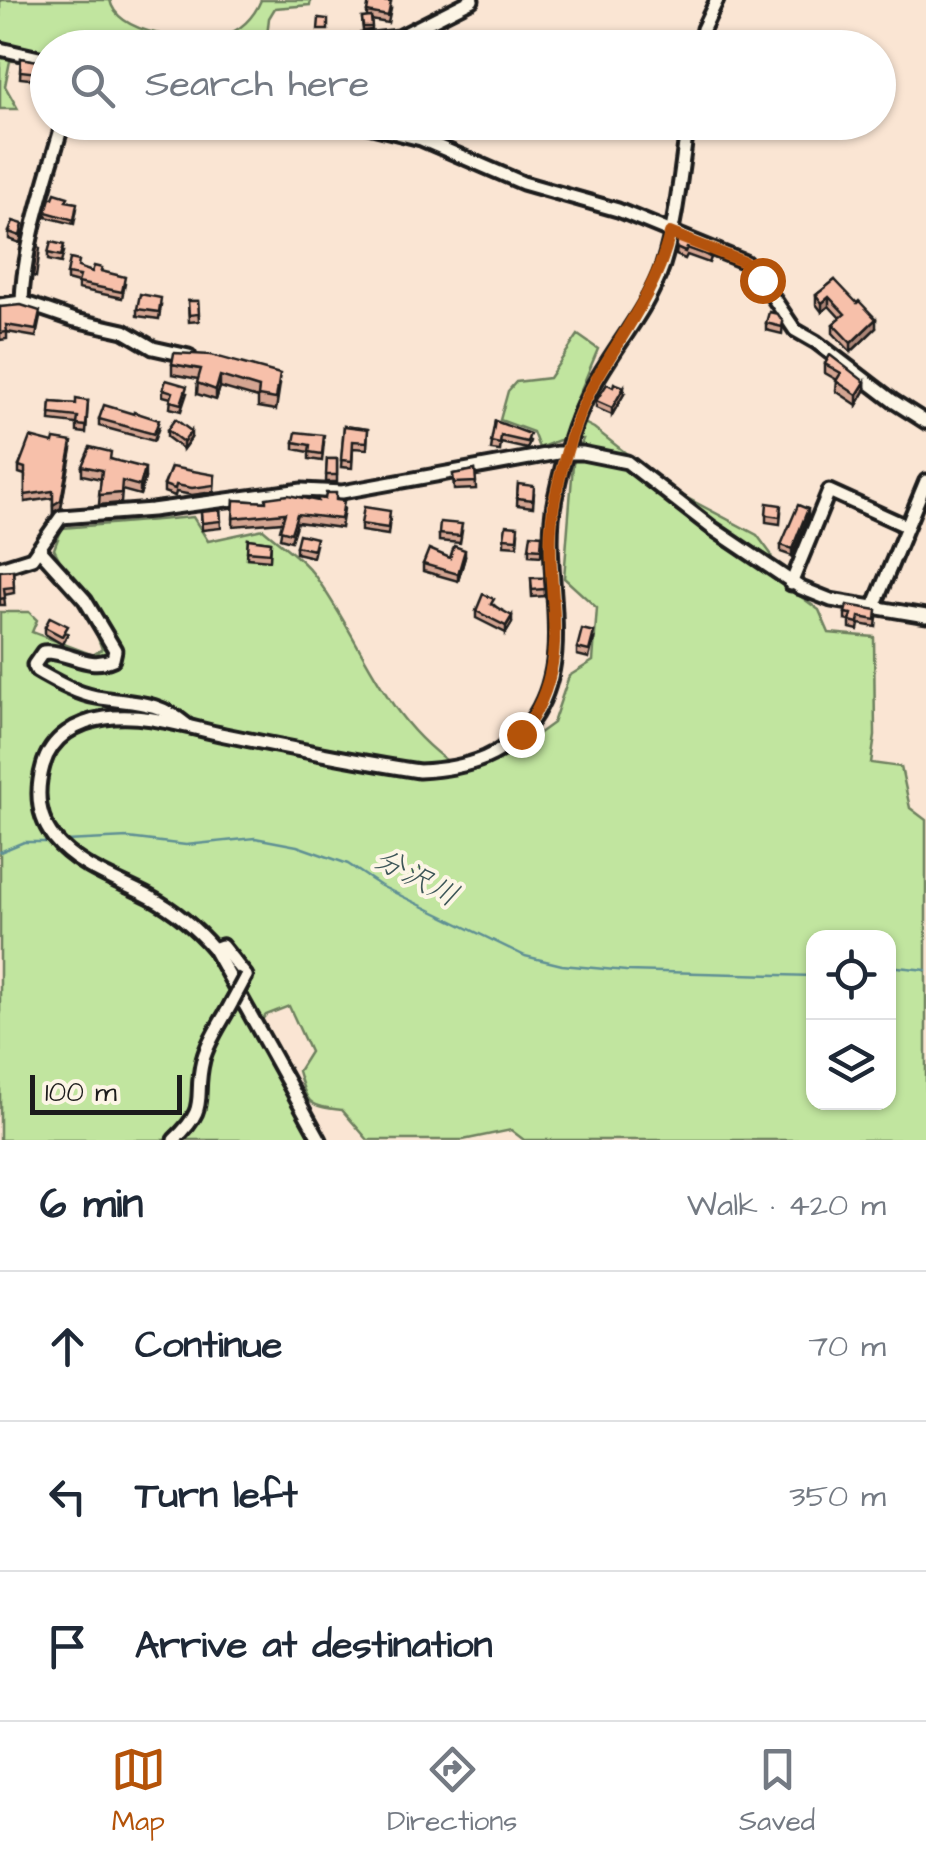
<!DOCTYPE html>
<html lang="en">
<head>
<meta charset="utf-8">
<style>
  :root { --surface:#fff; --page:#f6f6f7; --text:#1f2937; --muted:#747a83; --line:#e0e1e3; --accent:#b45309 }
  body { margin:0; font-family:"Architects Daughter","Klee One",sans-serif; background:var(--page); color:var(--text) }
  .controls { position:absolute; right:30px; bottom:30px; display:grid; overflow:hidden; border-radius:20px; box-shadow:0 2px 8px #0004 }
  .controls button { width:90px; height:90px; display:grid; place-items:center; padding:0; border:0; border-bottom:2px solid var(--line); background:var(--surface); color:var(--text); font:50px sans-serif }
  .scale { position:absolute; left:30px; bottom:25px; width:152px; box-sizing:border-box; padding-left:10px; border:5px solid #1c1c1c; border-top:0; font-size:28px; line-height:35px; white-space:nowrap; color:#1c1c1c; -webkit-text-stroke:8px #fcf5e5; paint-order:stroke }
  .stop { position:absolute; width:30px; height:30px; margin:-22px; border:8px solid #b45309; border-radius:50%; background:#fff }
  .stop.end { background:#b45309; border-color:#fff; box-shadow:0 2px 10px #0008 }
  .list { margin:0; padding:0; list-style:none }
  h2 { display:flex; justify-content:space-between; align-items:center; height:130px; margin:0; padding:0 40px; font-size:42px }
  h2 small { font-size:32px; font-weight:400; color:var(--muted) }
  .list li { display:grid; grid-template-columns:65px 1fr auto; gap:30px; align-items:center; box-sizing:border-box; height:150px; padding:0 40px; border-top:2px solid var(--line) }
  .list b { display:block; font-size:38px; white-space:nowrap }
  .list em { font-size:32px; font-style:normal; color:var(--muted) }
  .icon { flex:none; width:55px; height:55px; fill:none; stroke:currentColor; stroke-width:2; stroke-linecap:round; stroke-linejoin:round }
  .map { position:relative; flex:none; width:926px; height:1140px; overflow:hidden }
  .search { position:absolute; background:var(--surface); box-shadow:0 2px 8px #0004; left:30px; right:30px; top:30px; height:110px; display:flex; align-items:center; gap:25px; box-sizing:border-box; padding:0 35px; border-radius:55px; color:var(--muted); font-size:38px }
  .sheet { height:580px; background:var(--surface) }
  nav { display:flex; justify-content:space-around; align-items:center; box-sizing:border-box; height:140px; border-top:2px solid var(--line); background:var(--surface); font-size:28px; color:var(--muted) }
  nav a { display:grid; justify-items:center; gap:5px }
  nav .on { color:var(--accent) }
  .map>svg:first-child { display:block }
  .green { fill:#c1e59f; stroke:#6e805e; stroke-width:2.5; fill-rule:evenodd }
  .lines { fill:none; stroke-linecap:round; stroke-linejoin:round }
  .stream { stroke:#5f9094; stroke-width:2.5 }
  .minor-casing { stroke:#1c1c1c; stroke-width:19 }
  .minor { stroke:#fcf5e5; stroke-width:11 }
  .minor-bridge-casing { stroke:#1c1c1c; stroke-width:19; stroke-linecap:butt }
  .minor-bridge { stroke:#fcf5e5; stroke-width:11 }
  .wall { fill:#d4a592; stroke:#1c1c1c; stroke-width:2.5 }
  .shaded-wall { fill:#ad8677; stroke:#1c1c1c; stroke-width:2.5 }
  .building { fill:#f7c0aa; stroke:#1c1c1c; stroke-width:2.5 }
  .route { stroke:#b45309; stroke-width:12 }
  .labels { text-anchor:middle; stroke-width:8; stroke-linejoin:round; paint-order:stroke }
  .water-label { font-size:30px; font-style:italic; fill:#3d5658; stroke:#fcf5e5 }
</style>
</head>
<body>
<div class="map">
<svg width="926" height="1140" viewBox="0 0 926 1140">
  <rect width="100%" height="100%" fill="#fae5d3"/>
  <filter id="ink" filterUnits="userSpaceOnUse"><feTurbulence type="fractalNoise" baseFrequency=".01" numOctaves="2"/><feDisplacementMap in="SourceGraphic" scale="20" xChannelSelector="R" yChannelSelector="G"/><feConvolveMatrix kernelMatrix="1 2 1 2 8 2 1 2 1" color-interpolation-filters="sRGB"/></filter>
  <g filter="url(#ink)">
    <!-- green -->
    <g class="green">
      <path d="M0,0H110C117,35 191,42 221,36C240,32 254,17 261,0H311L310,5L275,8L269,18L266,45L257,47L48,48L47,60L10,61L5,86L18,109H0Z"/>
      <path d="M578,335L598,349L570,416L594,428L674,491L757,535L771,554L774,577L819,610L829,633L874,637L875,736L871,763L901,767L910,808L926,820V1140H524L511,1130L463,1140H368L342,1110C307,1106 308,1104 298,1071L310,1052L289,1006L266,1015L251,1032L312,1140H0V612H29L37,620L32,632L93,655L102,649L94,627L54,549L62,528L193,517L208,541L263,529C280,544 302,558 315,576C366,646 383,722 462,771L531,739L553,723L569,676L593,661L597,608L564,578L573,464L583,439H562L539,448L533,432L500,420L508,391L516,382L549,378ZM814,938H888V1102H814Z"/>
    </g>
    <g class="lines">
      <!-- stream -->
      <g class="stream">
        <polyline points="65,841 128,838 186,845 255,838 297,846 348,864 381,886 525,956 562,965 626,971 814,976"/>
        <polyline points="0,852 24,842 52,842"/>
        <polyline points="888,966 926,970"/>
      </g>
      <defs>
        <g id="minor">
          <polyline points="301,48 399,37 472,0"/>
          <polyline points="699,48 703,29 717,0"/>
          <polyline points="0,49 48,60"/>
          <polyline points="352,122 421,139 523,183 618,210 745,262 762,281 795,330 816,342 893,401 926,422"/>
          <path d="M22,302C23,247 48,176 63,122"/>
          <polyline points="0,305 22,302 75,320 124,331 153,348 189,356"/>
          <path d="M39,549L85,600L115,650L113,659C87,671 68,650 43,652L34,665L37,671C55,681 75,693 96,697C134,704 155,699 187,725"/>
          <polyline points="0,568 32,558 61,517 152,510 302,490 342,492 557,453 582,453 627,462 712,528 801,588 831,600 926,616"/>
          <polyline points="791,584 829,491 906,526"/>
          <polyline points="873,609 926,481"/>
          <polyline points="214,949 222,946 246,976"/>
          <path d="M174,1140C211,1105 193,1100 203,1060C208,1040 223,1020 232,1002"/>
          <path d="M320,1140L214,949C195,927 176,911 150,897C118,880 77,867 54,838C37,816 36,791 43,766C51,737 77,722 105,718C145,712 186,727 225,735C289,748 354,761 419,771C465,769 510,757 536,714C576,649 540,568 555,498C563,461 573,423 591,390C613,348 648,310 663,265C677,220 681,169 688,122"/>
        </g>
      </defs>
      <!-- minor casing -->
      <use href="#minor" class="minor-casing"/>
      <!-- minor -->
      <use href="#minor" class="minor"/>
      <defs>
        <polyline id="minor-bridge" points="232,1002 246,976"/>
      </defs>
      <!-- minor-bridge casing -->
      <use href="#minor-bridge" class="minor-bridge-casing"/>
      <!-- minor-bridge -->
      <use href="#minor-bridge" class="minor-bridge"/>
    </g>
    <!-- wall -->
    <g class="wall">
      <polygon points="391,9 388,23 371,20 372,30 363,31 362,18 367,18 367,12"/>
      <polygon points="21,58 48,63 48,81 20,78"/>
      <polygon points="68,202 77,208 74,224 46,217 46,212"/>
      <polygon points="23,231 20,243 9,239 9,232"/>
      <polygon points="678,238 711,258 709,263 687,255 685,259 676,255"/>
      <polygon points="64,252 61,263 48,260 48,253"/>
      <polygon points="79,268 92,272 101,271 125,284 122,298 78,289 78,283 67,280 67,274"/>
      <polygon points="835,280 876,328 851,352 833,333 833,324 840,318 829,306 822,312 816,304 816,295"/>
      <polygon points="188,301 198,301 199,321 189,322"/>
      <polygon points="161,305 159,319 137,316 137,309"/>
      <polygon points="0,307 40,318 36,337 7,332 7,339 0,340"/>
      <polygon points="783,322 782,334 766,330 766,323"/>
      <polygon points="172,364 280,384 276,410 258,407 258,398 220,387 216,400 197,394 198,379 172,374"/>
      <polygon points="825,364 865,382 865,391 857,405 836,391 837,380 825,373"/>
      <polygon points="163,389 187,393 181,411 170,408 171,398 163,396"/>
      <polygon points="624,394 612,415 596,408 596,401"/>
      <polygon points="88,401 86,433 77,432 77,424 50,421 51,402 76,404"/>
      <polygon points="99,419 159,427 154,441 99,426"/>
      <polygon points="495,421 530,441 527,449 501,443 500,451 491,450"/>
      <polygon points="344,426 368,429 367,449 353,448 352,468 341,467"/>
      <polygon points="167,430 191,438 183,449 167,437"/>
      <polygon points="294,442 324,442 322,461 309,459 309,452 294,449"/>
      <polygon points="72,449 61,508 53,512 53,498 25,502 25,475 19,473 19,466"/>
      <polygon points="111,459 145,478 140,495 122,490 121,503 99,505 101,479 82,475 82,466"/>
      <polygon points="327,459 337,459 337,482 326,482"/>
      <polygon points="475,470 476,489 454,490 453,474"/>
      <polygon points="215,475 214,492 192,495 176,492 175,496 164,492 164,485"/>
      <polygon points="518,484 534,493 533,507 517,505"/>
      <polygon points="234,500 266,502 336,500 344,509 341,528 297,522 291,541 280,538 283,522 233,526"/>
      <polygon points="220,510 221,528 202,530 201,512"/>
      <polygon points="781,512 780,524 766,522 766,515"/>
      <polygon points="808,516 792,556 781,552 781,545"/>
      <polygon points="390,518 388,535 361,531 361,524"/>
      <polygon points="462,531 460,543 439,541 439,534"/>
      <polygon points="518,533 517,546 504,545 504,538"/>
      <polygon points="542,535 541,556 529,555 529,548"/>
      <polygon points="248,539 271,542 270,560 247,558"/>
      <polygon points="316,545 313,557 296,553 296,546"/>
      <polygon points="465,557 458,581 423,571 423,564 450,558"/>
      <polygon points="13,570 14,593 4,595 5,605 0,605 0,571"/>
      <polygon points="531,578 544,578 545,596 532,597"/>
      <polygon points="494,605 512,623 506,633 476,618 476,611"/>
      <polygon points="845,613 877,617 876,627 859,624 858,630 850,628 850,621 845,620"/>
      <polygon points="45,627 68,633 62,644 45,634"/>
      <polygon points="594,639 589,658 577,655 577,648"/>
    </g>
    <!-- shaded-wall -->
    <g class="shaded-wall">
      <polygon points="829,297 829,306 822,312 822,303"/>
      <polygon points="876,319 876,328 851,352 851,343"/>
      <polygon points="220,376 220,387 216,400 216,390"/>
      <polygon points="865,382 865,391 857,405 857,395"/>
      <polygon points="624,387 624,394 612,415 612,408"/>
      <polygon points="191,431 191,438 183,449 183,442"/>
      <polygon points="72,442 61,508 53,512 53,505"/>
      <polygon points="145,468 145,478 140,495 140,486"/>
      <polygon points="808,509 808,516 792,556 792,549"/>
      <polygon points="465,550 465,557 458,581 458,574"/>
      <polygon points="512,616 512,623 506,633 506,626"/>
    </g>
    <!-- building -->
    <g class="building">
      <polygon points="369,0 391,2 388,16 367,12"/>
      <polygon points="371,17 372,27 363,27 362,18"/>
      <polygon points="319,18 328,19 328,30 318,30"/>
      <polygon points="21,58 48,63 48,74 20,71"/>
      <polygon points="55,193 68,197 66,201 77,203 74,220 46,212 50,198 53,198"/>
      <polygon points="13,221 23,224 20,236 9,232"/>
      <polygon points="678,238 711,251 709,256 687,248 685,252 676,248"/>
      <polygon points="51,242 64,245 61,256 48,253"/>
      <polygon points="37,247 40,248 36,277 33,276"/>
      <polygon points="70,259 79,261 78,267 92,272 94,266 102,268 101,271 125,277 122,292 78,283 80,276 67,274"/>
      <polygon points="835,280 857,303 859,301 876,319 851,343 833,324 845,314 829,297 822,303 816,295"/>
      <polygon points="140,294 161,298 159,312 137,309"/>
      <polygon points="188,301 198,301 199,314 189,315"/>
      <polygon points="21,305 40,311 36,330 6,325 7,332 0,333 0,307"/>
      <polygon points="769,312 778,314 783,322 782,327 766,323"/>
      <polygon points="174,353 211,355 280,374 276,399 258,396 259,388 220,376 216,390 197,383 201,369 172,364"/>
      <polygon points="830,355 865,382 857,395 836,381 841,373 825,364"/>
      <polygon points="166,380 187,386 181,404 170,401 173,392 163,389"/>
      <polygon points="614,383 624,387 612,408 596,401 607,384 613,387"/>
      <polygon points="76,399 88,401 86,426 77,425 78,417 50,414 51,402 76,404"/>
      <polygon points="104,405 134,414 134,412 159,420 154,434 99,419"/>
      <polygon points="175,419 191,431 183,442 167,430"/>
      <polygon points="495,421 530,434 527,442 501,436 500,444 491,442"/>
      <polygon points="344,426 368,429 367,442 353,441 352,461 341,460"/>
      <polygon points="296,432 324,435 322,454 309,452 310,445 294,442"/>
      <polygon points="30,437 53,443 54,439 72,442 61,500 53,505 53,491 25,495 25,468 19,466"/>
      <polygon points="90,447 111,452 110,459 145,468 140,486 122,481 121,493 99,495 102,470 82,466"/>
      <polygon points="327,459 337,459 337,475 326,475"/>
      <polygon points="171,467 215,475 214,485 192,488 176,485 175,489 164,485"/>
      <polygon points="475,470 476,482 454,483 453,474"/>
      <polygon points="518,484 534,486 533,500 517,498"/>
      <polygon points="326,493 336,493 336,500 344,501 341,519 297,514 291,533 280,530 285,513 233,518 234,500 266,502 266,498 288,495 318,501 318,498 325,499"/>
      <polygon points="767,503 781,505 780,517 766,515"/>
      <polygon points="798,505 808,509 792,549 781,545"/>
      <polygon points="364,507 390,511 388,528 361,524"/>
      <polygon points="220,510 221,521 202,523 201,512"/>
      <polygon points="440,522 462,524 460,536 439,534"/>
      <polygon points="506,525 518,526 517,539 504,538"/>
      <polygon points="299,534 316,538 313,550 296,546"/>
      <polygon points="531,534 542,535 541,549 529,548"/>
      <polygon points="248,539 271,542 270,553 247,551"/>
      <polygon points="454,546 465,550 458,574 423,564 429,549 450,558"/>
      <polygon points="13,570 14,587 4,588 5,598 0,599 0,571"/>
      <polygon points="531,578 544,578 545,589 532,590"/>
      <polygon points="483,594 494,599 491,604 512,616 506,626 476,611"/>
      <polygon points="847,605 877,610 876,620 859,617 858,623 850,621 852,614 845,613"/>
      <polygon points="50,617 68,626 62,636 45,627"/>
      <polygon points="582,629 594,632 589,651 577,648"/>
    </g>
  </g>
  <g class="lines" filter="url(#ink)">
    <!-- route -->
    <path class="route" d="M521,734C582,656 537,584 555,498C563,461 573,423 591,389C619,337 656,293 670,233L744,262L762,280"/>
  </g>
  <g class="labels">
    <!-- water labels -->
    <g class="water-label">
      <text transform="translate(417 877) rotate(28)" y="10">分沢川</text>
    </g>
  </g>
</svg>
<div class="controls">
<button><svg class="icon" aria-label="locate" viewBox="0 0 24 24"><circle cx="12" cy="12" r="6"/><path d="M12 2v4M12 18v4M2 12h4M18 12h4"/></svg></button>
<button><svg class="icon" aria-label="layers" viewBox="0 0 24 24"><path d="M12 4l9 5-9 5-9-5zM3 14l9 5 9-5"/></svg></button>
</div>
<div class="scale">100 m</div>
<div class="stop" style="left:762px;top:280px"></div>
<div class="stop end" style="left:521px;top:734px"></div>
<div class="search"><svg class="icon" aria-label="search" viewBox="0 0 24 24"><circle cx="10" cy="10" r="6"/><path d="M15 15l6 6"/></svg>Search here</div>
</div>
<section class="sheet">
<h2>6 min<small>Walk · 420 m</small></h2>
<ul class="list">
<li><svg class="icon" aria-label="ahead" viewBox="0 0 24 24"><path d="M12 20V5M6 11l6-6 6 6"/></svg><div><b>Continue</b></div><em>70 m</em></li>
<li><svg class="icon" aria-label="left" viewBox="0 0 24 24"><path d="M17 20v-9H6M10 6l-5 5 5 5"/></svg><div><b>Turn left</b></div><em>350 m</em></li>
<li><svg class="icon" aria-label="arrive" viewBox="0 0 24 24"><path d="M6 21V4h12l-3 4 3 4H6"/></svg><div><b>Arrive at destination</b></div></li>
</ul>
</section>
<nav>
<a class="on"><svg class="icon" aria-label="map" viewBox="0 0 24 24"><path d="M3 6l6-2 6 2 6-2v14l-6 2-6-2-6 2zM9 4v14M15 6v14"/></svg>Map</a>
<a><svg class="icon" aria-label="directions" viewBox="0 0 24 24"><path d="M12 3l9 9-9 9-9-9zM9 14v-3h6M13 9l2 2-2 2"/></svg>Directions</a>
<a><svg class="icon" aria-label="saved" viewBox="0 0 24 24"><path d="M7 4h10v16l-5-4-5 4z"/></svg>Saved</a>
</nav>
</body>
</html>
